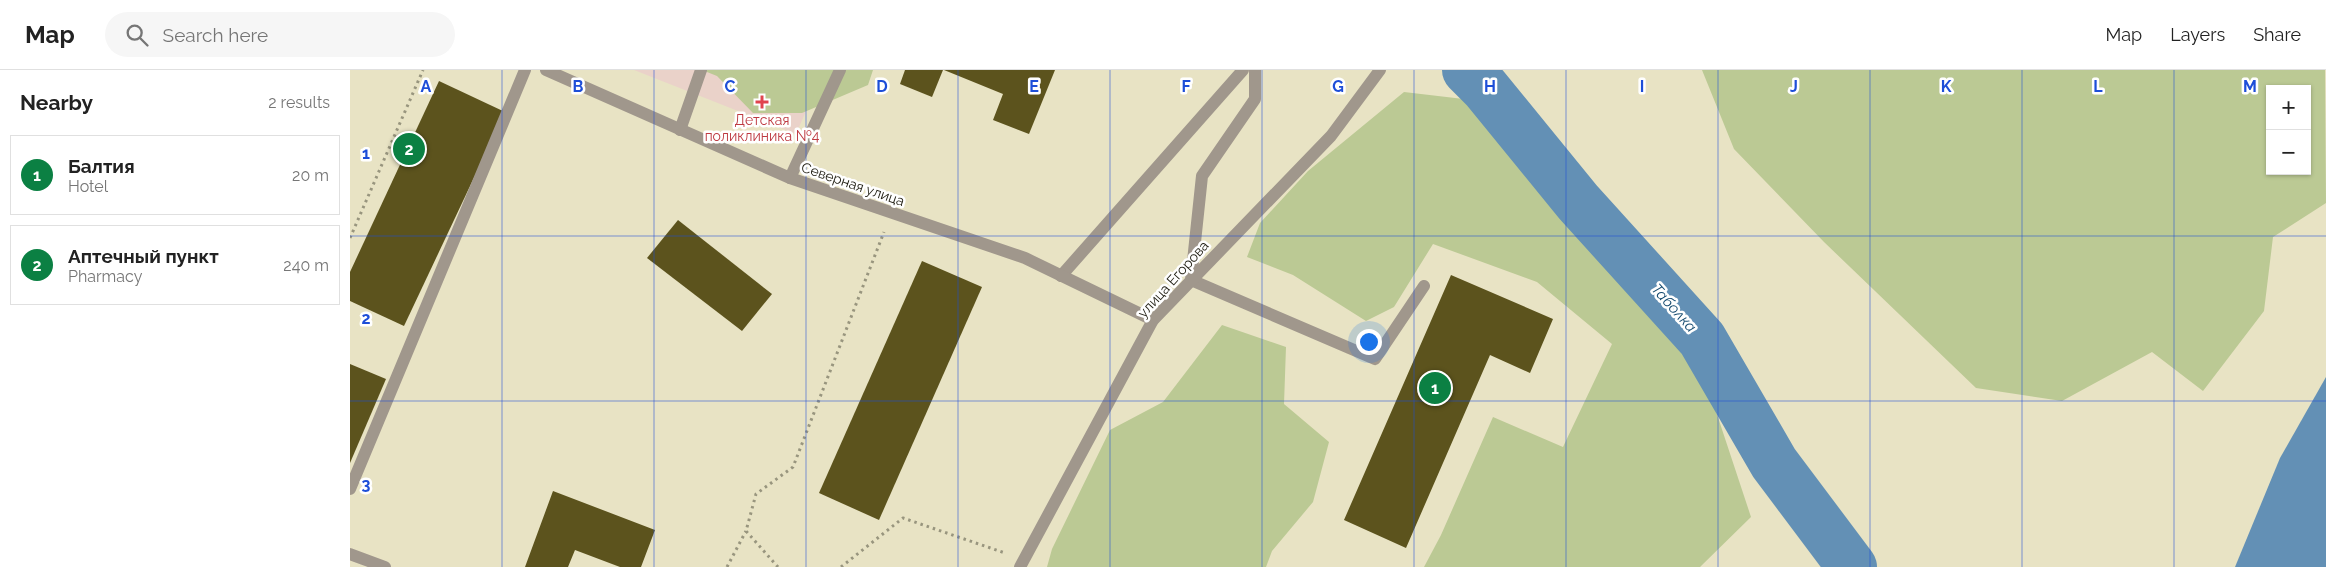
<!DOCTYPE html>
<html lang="en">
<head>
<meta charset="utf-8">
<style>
  :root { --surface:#fff; --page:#f6f6f6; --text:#222; --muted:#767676; --line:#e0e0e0; --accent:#0b8043 }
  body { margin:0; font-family:Raleway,sans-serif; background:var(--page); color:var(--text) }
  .controls { position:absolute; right:15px; top:15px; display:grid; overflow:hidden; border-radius:0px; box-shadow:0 1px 4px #0004 }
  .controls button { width:45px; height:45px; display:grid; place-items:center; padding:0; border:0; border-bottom:1px solid var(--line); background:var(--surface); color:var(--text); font:25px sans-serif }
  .you { position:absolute; left:1018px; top:271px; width:18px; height:18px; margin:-12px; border:4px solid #fff; border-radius:50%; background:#1a73e8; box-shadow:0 0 0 8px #1a73e833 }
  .badge { display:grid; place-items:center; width:32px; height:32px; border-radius:50%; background:var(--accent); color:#fff; font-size:16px; font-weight:700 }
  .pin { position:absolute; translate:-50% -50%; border:2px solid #fff; box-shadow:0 1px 5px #0006 }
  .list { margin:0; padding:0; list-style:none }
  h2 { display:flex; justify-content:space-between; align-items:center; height:65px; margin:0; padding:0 20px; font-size:21px }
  h2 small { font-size:16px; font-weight:400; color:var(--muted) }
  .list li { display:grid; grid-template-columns:32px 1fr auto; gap:15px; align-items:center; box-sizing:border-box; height:80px; margin:0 10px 10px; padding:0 10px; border:1px solid var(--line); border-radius:0px }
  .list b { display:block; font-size:19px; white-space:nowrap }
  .list p { margin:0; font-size:16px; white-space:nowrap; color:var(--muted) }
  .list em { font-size:16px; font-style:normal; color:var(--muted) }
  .icon { flex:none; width:28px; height:28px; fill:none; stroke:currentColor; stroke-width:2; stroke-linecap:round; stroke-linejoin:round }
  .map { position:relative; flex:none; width:1976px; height:497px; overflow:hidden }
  header { display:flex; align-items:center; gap:30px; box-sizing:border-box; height:70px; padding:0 25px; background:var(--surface); border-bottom:1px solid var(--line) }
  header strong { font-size:24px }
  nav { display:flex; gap:28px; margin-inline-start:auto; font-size:18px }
  .search { width:350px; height:45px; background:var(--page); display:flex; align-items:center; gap:12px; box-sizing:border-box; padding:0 18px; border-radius:28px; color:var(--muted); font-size:19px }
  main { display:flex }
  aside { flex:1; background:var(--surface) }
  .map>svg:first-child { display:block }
  .medical { fill:#ead2c9 }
  .green { fill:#bbc994; fill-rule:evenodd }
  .water { fill:#6390b5 }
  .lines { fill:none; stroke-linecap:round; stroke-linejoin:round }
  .river { stroke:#6390b5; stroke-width:50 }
  .building { fill:#5c531d }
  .path { stroke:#98957e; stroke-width:3; stroke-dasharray:2.5 4; stroke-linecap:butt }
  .lane { stroke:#a0978c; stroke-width:12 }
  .street { stroke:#a0978c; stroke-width:12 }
  .grid { fill:none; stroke:#1d4ed8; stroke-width:1; stroke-opacity:0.55 }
  .health-dot { fill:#e0444e; stroke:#fff; stroke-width:2 }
  .labels { text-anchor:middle; stroke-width:5; stroke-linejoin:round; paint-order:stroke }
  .health-label { font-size:14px; fill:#be3a42; stroke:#fff }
  .street-label { font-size:14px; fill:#222015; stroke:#fff }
  .water-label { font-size:15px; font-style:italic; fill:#144a6f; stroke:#fff }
  .grid-label { font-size:16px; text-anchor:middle; font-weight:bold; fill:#1d4ed8; stroke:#fff; stroke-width:5; stroke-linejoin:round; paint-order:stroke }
</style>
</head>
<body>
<header>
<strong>Map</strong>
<div class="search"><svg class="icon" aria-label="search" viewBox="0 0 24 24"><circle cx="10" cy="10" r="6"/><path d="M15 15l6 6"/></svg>Search here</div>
<nav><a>Map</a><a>Layers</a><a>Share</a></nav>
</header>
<main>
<aside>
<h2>Nearby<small>2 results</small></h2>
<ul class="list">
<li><span class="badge">1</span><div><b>Балтия</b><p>Hotel</p></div><em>20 m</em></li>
<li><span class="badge">2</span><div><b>Аптечный пункт</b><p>Pharmacy</p></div><em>240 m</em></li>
</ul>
</aside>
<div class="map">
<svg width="1976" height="497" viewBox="0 0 1976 497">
  <rect width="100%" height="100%" fill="#e8e3c4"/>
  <!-- medical -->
  <polygon class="medical" points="284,0 474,0 446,64"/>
  <!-- green -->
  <g class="green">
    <polygon points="352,0 523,0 518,15 452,43 403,43 367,6"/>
    <path d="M1352,0H1975L1976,133L1923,167L1914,241L1853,321L1802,282L1712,331L1626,318L1474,172L1384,79ZM1920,19H1957V101H1920Z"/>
    <polygon points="1054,22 1122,30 1194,117 1353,302 1401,447 1350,497 1074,497 1091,465 1143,347 1213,377 1262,274 1187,212 1083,174 1044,237 1016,251 943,205 897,187 910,153 958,101"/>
    <polygon points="872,255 936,277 934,334 979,372 963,432 922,481 916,497 697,497 702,479 760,360 813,332"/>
  </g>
  <!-- water -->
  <polygon class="water" points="1976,307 1976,497 1885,497 1930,388"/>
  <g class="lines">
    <!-- river -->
    <polyline class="river" points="1117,0 1135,18 1228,132 1352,269 1424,393 1502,497"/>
  </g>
  <!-- building -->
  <g class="building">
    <polygon points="555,0 593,0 582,27 550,14"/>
    <polygon points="594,0 705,0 679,64 643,50 653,24"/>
    <polygon points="89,11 155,42 54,256 0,231 0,202"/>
    <polygon points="328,150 422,224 392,261 297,188"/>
    <polygon points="572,191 632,217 529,450 469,423"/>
    <polygon points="1101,205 1203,249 1180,303 1140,285 1056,478 994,450"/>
    <polygon points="0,294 36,309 0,393"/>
    <polygon points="203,421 305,460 291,497 270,497 225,480 218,497 175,497"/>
  </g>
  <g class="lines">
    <!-- path -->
    <g class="path">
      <polyline points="0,168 73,0"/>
      <polyline points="377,497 396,461"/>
      <polyline points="428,497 396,461 406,424 443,397 534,162"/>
      <polyline points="491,497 553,448 655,483"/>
    </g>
    <!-- lane -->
    <g class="lane">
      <polyline points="905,0 905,29 852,106 841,210 1025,289 1074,216"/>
      <polyline points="330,60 351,0"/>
      <polyline points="440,108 490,0"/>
      <polyline points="711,206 893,0"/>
      <polyline points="0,419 175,0"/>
      <polyline points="0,484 35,497"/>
    </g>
    <!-- street -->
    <g class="street">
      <polyline points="196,0 440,108 675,188 803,250"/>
      <polyline points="670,497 803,250 981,66 1030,0"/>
    </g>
  </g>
  <!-- grid -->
  <path class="grid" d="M152,0V497M304,0V497M456,0V497M608,0V497M760,0V497M912,0V497M1064,0V497M1216,0V497M1368,0V497M1520,0V497M1672,0V497M1824,0V497M0,166H1976M0,331H1976"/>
  <!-- markers -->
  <path class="health-dot" d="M409.5 24.5h5v5h5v5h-5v5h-5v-5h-5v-5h5z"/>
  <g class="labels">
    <!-- health labels -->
    <g class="health-label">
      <text x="412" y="55">Детская<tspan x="412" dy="16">поликлиника №4</tspan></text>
    </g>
    <!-- street labels -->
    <g class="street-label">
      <text transform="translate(503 114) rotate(19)" y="5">Северная улица</text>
      <text transform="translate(823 209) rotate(-48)" y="5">улица Егорова</text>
    </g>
    <!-- water labels -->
    <g class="water-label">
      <text transform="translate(1324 238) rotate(48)" y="5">Таболка</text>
    </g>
  </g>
  <g class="grid-label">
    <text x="76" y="22">A</text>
    <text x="228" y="22">B</text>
    <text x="380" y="22">C</text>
    <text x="532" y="22">D</text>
    <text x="684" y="22">E</text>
    <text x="836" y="22">F</text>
    <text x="988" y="22">G</text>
    <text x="1140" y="22">H</text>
    <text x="1292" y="22">I</text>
    <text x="1444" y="22">J</text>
    <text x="1596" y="22">K</text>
    <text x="1748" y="22">L</text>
    <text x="1900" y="22">M</text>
    <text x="16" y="89">1</text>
    <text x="16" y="254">2</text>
    <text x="16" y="420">3</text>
  </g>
</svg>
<div class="controls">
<button>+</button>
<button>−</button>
</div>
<div class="you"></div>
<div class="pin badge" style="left:1085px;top:318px">1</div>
<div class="pin badge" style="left:59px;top:79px">2</div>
</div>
</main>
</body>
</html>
